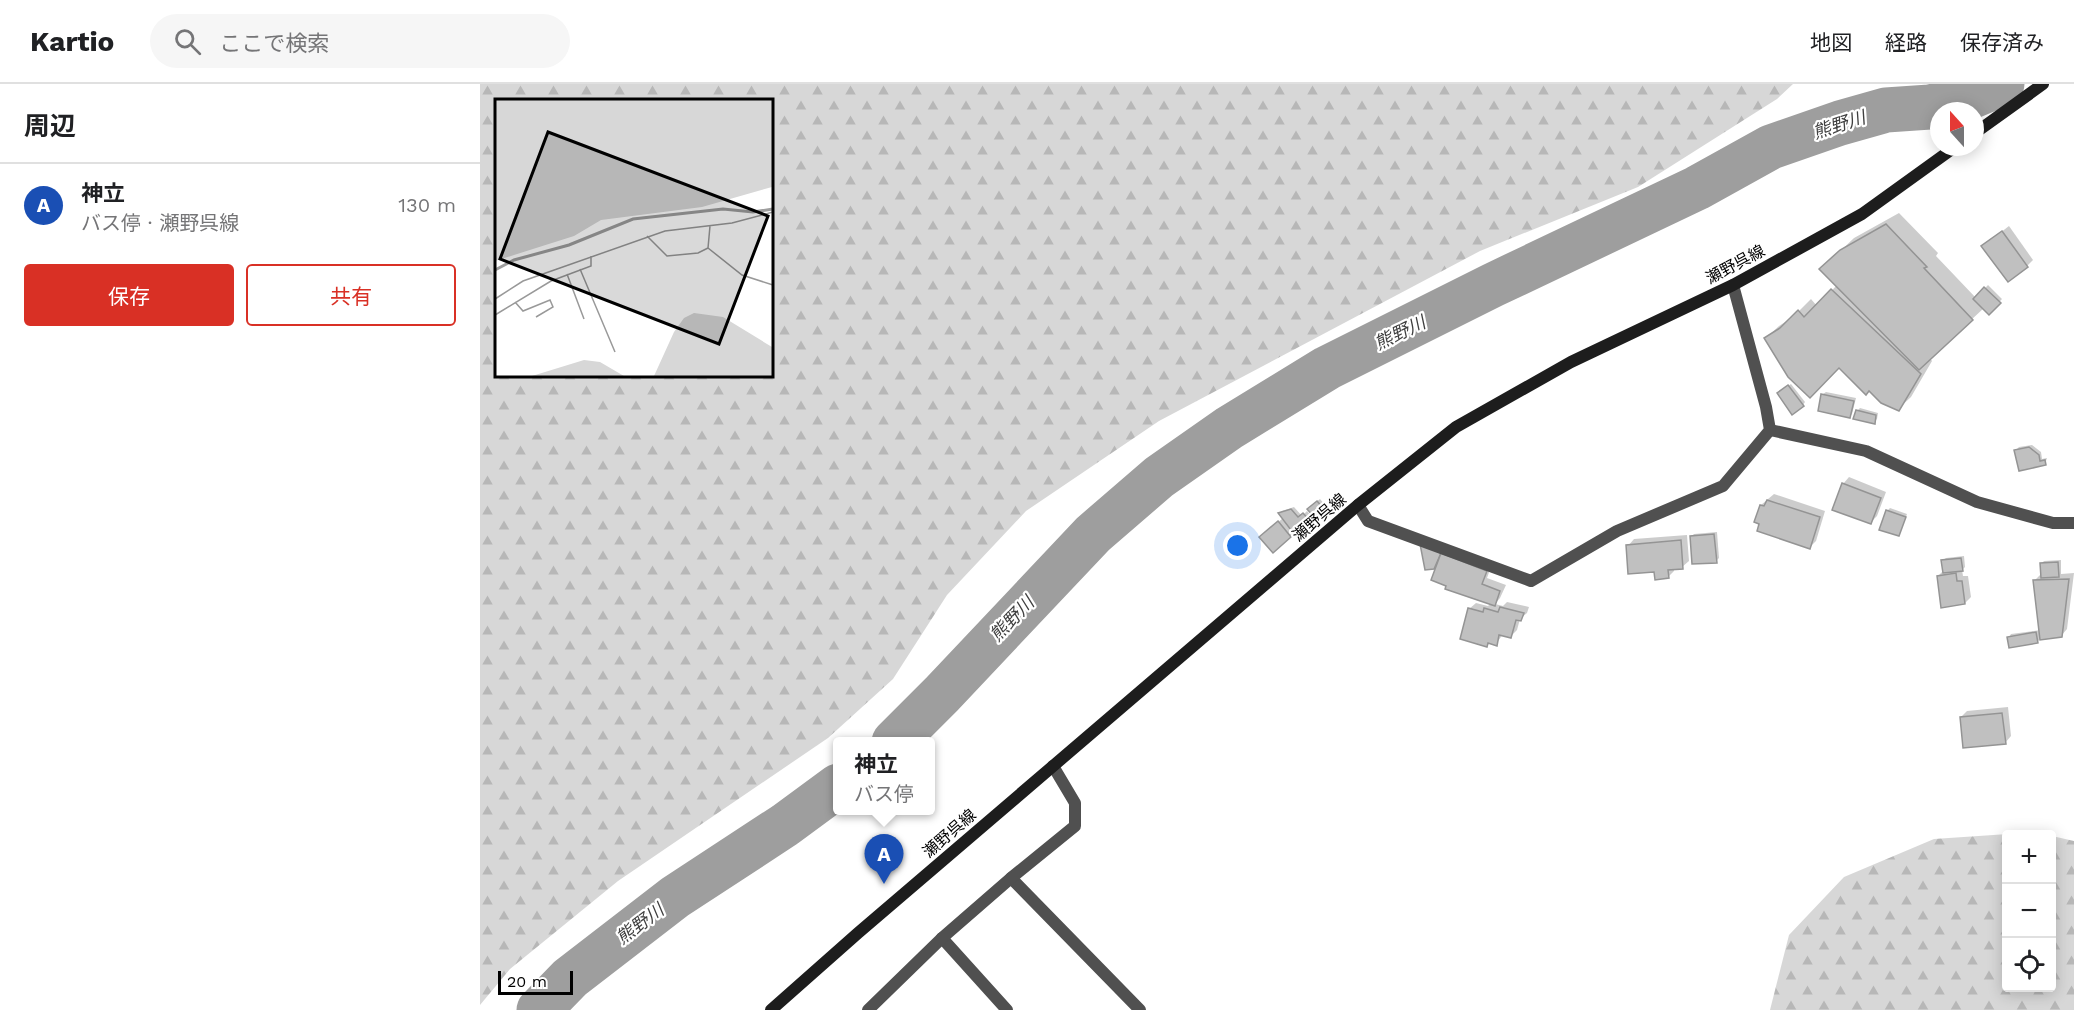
<!DOCTYPE html>
<html lang="ja">
<head>
<meta charset="utf-8">
<style>
  :root { --surface:#fff; --page:#f6f6f6; --text:#202124; --muted:#757577; --line:#e0e0e0; --accent:#d93025 }
  body { margin:0; font-family:"Work Sans","Noto Sans JP",sans-serif; background:var(--page); color:var(--text) }
  .controls { position:absolute; right:18px; bottom:18px; display:grid; overflow:hidden; border-radius:6px; box-shadow:0 3px 15px #0003 }
  .controls button { width:54px; height:54px; display:grid; place-items:center; padding:0; border:0; border-bottom:2px solid var(--line); background:var(--surface); color:var(--text); font:30px sans-serif }
  .compass { position:absolute; left:1450px; top:18px; width:54px; height:54px; border-radius:50%; background:var(--surface); box-shadow:0 3px 15px #0003; rotate:339deg }
  .scale { position:absolute; left:18px; bottom:15px; width:75px; box-sizing:border-box; padding-left:6px; border:3px solid #000; border-top:0; font-size:16px; line-height:21px; white-space:nowrap; color:#000; -webkit-text-stroke:4px #fff; paint-order:stroke }
  .you { position:absolute; left:758px; top:462px; width:21px; height:21px; margin:-15px; border:4px solid #fff; border-radius:50%; background:#1a73e8; box-shadow:0 0 0 9px #1a73e833 }
  .badge { display:grid; place-items:center; width:39px; height:39px; border-radius:50%; background:var(--accent); color:#fff; font-size:20px; font-weight:700 }
  .pin { position:absolute; translate:-50% -50px; filter:drop-shadow(0 2px 3px #0008) }
  .pin::after { content:''; position:absolute; top:32px; width:21px; height:18px; background:inherit; clip-path:polygon(0 0,100% 0,50% 100%) }
  .popup { position:absolute; left:353px; top:653px; width:102px; height:78px; box-sizing:border-box; display:grid; place-content:center; border-radius:6px; background:var(--surface); filter:drop-shadow(0 2px 4px #0005); font-size:20px; white-space:nowrap; color:var(--muted) }
  .popup b { font-size:22px; color:var(--text) }
  .popup::after { content:''; position:absolute; left:50%; top:100%; margin-left:-12px; border:12px solid transparent; border-top-color:var(--surface) }
  .list { margin:0; padding:0; list-style:none }
  h2 { display:flex; justify-content:space-between; align-items:center; height:78px; margin:0; padding:0 24px; font-size:26px }
  h2 small { font-size:20px; font-weight:400; color:var(--muted) }
  .list li { display:grid; grid-template-columns:39px 1fr auto; gap:18px; align-items:center; box-sizing:border-box; height:84px; padding:0 24px; border-top:2px solid var(--line) }
  .list b { display:block; font-size:22px; white-space:nowrap }
  .list p { margin:0; font-size:20px; white-space:nowrap; color:var(--muted) }
  .list em { font-size:20px; font-style:normal; color:var(--muted) }
  .actions { display:flex; gap:12px; padding:18px 24px }
  .actions a { flex:1; padding:14px 0; border:2px solid var(--accent); border-radius:6px; text-align:center; font-size:21px; color:var(--accent) }
  .actions .main { background:var(--accent); color:#fff }
  .icon { flex:none; width:33px; height:33px; fill:none; stroke:currentColor; stroke-width:2; stroke-linecap:round; stroke-linejoin:round }
  .map { position:relative; flex:none; width:1594px; height:926px; overflow:hidden }
  header { display:flex; align-items:center; gap:36px; box-sizing:border-box; height:84px; padding:0 30px; background:var(--surface); border-bottom:2px solid var(--line) }
  header strong { font-size:28px }
  nav { display:flex; gap:33px; margin-inline-start:auto; font-size:21px }
  .search { width:420px; height:54px; background:var(--page); display:flex; align-items:center; gap:15px; box-sizing:border-box; padding:0 21px; border-radius:33px; color:var(--muted); font-size:22px }
  main { display:flex }
  aside { flex:1; background:var(--surface) }
  .map>svg:first-child { display:block }
  .forest { fill:url(#forest-firs); fill-rule:evenodd }
  .shadow { fill:#0003 }
  .lines { fill:none; stroke-linecap:round; stroke-linejoin:round }
  .river { stroke:#9e9e9e; stroke-width:45 }
  .building { fill:#c0c0c0; stroke:#949494; stroke-width:1.5 }
  .minor { stroke:#505050; stroke-width:12 }
  .secondary { stroke:#1d1d1d; stroke-width:12 }
  .labels { text-anchor:middle; stroke-width:4.5; stroke-linejoin:round; paint-order:stroke }
  .street-label { font-size:16px; fill:#000; stroke:#fff }
  .water-label { font-size:18px; font-style:italic; fill:#3f3f3f; stroke:#fff }
  .inset-river { fill:none; stroke:#9e9e9e; stroke-width:3 }
  .inset-road { fill:none; stroke:#999; stroke-width:1.5 }
  .view { fill:#000; fill-opacity:0.15; stroke:#000; stroke-width:3 }
  .inset-edge { fill:none; stroke:#000; stroke-width:3 }
</style>
</head>
<body>
<header>
<strong>Kartio</strong>
<div class="search"><svg class="icon" aria-label="search" viewBox="0 0 24 24"><circle cx="10" cy="10" r="6"/><path d="M15 15l6 6"/></svg>ここで検索</div>
<nav><a>地図</a><a>経路</a><a>保存済み</a></nav>
</header>
<main>
<aside>
<h2>周辺<small></small></h2>
<ul class="list">
<li><span class="badge" style="background:#1a4fb4">A</span><div><b>神立</b><p>バス停 · 瀬野呉線</p></div><em>130 m</em></li>
</ul>
<div class="actions"><a class="main">保存</a><a>共有</a></div>
</aside>
<div class="map">
<svg width="1594" height="926" viewBox="0 0 1594 926">
  <defs>
    <pattern id="forest-firs" width="22" height="20" patternUnits="userSpaceOnUse" patternTransform="scale(1.5)"><rect width="22" height="20" fill="#d7d7d7"/><path d="M5 1l3.5 6h-7zM16 11l3.5 6h-7z" fill="#b7b7b7"/></pattern>
  </defs>
  <rect width="100%" height="100%" fill="#fff"/>
  <!-- forest -->
  <g class="forest">
    <path d="M0,0H1313L1297,15L1158,103L1000,167L679,337L546,427L467,511L413,595L348,654L138,797L30,885L0,921ZM16,16H291V291H16Z"/>
    <polygon points="1557,748 1566,750 1526,750 1526,904 1572,904 1572,752 1594,757 1594,926 1290,926 1309,851 1364,793 1454,755"/>
  </g>
  <!-- shadow -->
  <g class="shadow">
    <polygon points="1419,129 1458,169 1456,172 1496,214 1508,201 1522,215 1509,229 1504,224 1450,274 1452,277 1431,313 1418,325 1359,282 1286,254 1299,242 1314,232 1331,215 1337,222 1357,201 1354,173 1374,154"/>
    <polygon points="1529,142 1553,176 1547,182 1503,162"/>
    <polygon points="1311,300 1325,318 1323,321 1301,307"/>
    <polygon points="1346,308 1376,314 1372,330 1369,333 1340,326 1343,310"/>
    <polygon points="1380,324 1398,329 1397,335 1394,338 1377,327"/>
    <polygon points="1552,361 1561,368 1562,375 1567,374 1565,380 1536,366 1539,363"/>
    <polygon points="1369,393 1406,408 1397,432 1391,438 1363,400"/>
    <polygon points="1294,410 1345,427 1336,457 1330,463 1281,439 1281,421"/>
    <polygon points="840,415 845,421 834,431 831,422"/>
    <polygon points="814,423 822,432 827,427 832,433 810,452 781,453 803,434 800,429 802,427"/>
    <polygon points="1410,424 1427,430 1419,451 1407,427"/>
    <polygon points="1237,448 1239,474 1236,477 1211,453 1214,450"/>
    <polygon points="1207,451 1209,477 1202,483 1194,484 1194,487 1188,493 1176,486 1148,462 1154,455"/>
    <polygon points="941,461 1012,480 1007,494 1026,501 1020,514 1015,520 1023,522 1027,518 1049,523 1047,529 1040,535 1037,546 1031,552 1023,550 1016,560 1010,558 1007,561 989,525 996,519 1008,522 1011,519 959,479 954,484"/>
    <polygon points="1484,472 1485,483 1482,486 1483,492 1488,492 1491,513 1485,519 1458,492 1464,486 1463,476 1466,474"/>
    <polygon points="1581,476 1581,490 1594,489 1587,545 1581,552 1560,555 1557,558 1529,553 1531,550 1561,546 1555,496 1561,490 1561,480 1564,477"/>
    <polygon points="1528,623 1531,652 1525,659 1481,633 1487,627"/>
  </g>
  <g class="lines">
    <!-- river -->
    <g class="river">
      <polyline points="414,658 462,610 613,450 679,393 749,344 847,284 1013,201 1217,104 1291,63 1360,39 1406,26 1450,23 1488,14 1522,0"/>
      <polyline points="59,926 90,894 195,813 305,741 358,702"/>
    </g>
  </g>
  <!-- building -->
  <g class="building">
    <polygon points="1406,140 1447,183 1444,184 1493,236 1439,286 1339,185 1360,166"/>
    <polygon points="1522,147 1548,183 1528,198 1501,162"/>
    <polygon points="1504,203 1521,219 1509,231 1493,215"/>
    <polygon points="1351,205 1441,290 1419,327 1401,319 1389,307 1386,311 1359,284 1330,314 1308,293 1284,254 1300,244 1318,226 1324,233"/>
    <polygon points="1308,301 1324,322 1312,331 1297,309"/>
    <polygon points="1341,310 1374,317 1370,334 1338,327"/>
    <polygon points="1376,326 1396,331 1395,340 1373,335"/>
    <polygon points="1549,363 1559,371 1560,377 1565,376 1566,381 1539,387 1534,366"/>
    <polygon points="1362,399 1401,414 1391,440 1352,426"/>
    <polygon points="1287,416 1340,433 1330,465 1277,447 1279,440 1274,438 1280,421 1284,422"/>
    <polygon points="837,417 844,425 834,433 827,425"/>
    <polygon points="811,425 818,433 823,429 830,437 814,450 798,429"/>
    <polygon points="1406,426 1426,433 1419,452 1399,446"/>
    <polygon points="798,437 811,453 793,469 779,453"/>
    <polygon points="1234,450 1237,479 1212,480 1210,452"/>
    <polygon points="1201,456 1203,485 1188,486 1189,494 1175,496 1174,488 1148,490 1146,461"/>
    <polygon points="940,460 961,469 954,485 945,486"/>
    <polygon points="961,469 1007,487 1002,500 1020,507 1015,522 965,505 966,502 951,496"/>
    <polygon points="1481,474 1483,487 1463,489 1461,476"/>
    <polygon points="1578,478 1579,493 1561,494 1560,479"/>
    <polygon points="1476,489 1477,497 1482,497 1485,520 1461,524 1457,492"/>
    <polygon points="1589,495 1582,553 1560,556 1553,496"/>
    <polygon points="1020,523 1044,529 1041,537 1036,536 1031,554 1019,551 1017,562 1008,559 1007,563 980,555 988,524 1003,528 1004,524 1018,528"/>
    <polygon points="1556,548 1558,559 1529,564 1527,553"/>
    <polygon points="1522,629 1526,660 1483,664 1480,633"/>
  </g>
  <g class="lines">
    <!-- minor -->
    <g class="minor">
      <polyline points="1290,346 1386,367 1497,418 1573,439 1594,439"/>
      <polyline points="878,421 888,437 1051,497 1137,447 1243,402 1290,346 1286,323 1253,201"/>
      <polyline points="531,794 660,926"/>
      <polyline points="462,854 527,926"/>
      <polyline points="388,926 462,854 531,794 595,742 595,719 573,682"/>
    </g>
    <!-- secondary -->
    <g class="secondary">
      <polyline points="1495,49 1563,0"/>
      <polyline points="291,926 378,849 878,421 976,343 1091,278 1253,201 1382,130 1475,63"/>
    </g>
  </g>
  <g class="labels">
    <!-- street labels -->
    <g class="street-label">
      <text transform="translate(1255 180) rotate(-28)" y="6">瀬野呉線</text>
      <text transform="translate(839 433) rotate(-40)" y="6">瀬野呉線</text>
      <text transform="translate(469 749) rotate(-41)" y="6">瀬野呉線</text>
    </g>
    <!-- water labels -->
    <g class="water-label">
      <text transform="translate(1359 41) rotate(-18)" y="6">熊野川</text>
      <text transform="translate(920 249) rotate(-26)" y="6">熊野川</text>
      <text transform="translate(532 535) rotate(-46)" y="6">熊野川</text>
      <text transform="translate(160 840) rotate(-37)" y="6">熊野川</text>
    </g>
  </g>
  <!-- overview -->
  <g transform="translate(15 15)">
    <rect width="278" height="278" fill="#fff"/>
    <path d="M0,0H277V88L207,108L106,121L79,137L0,162ZM199,214L228,218L277,248V277H159L179,233L189,219ZM89,261L105,263L129,277H37Z" fill="#d7d7d7"/>
    <path class="inset-river" d="M0,171L19,161L74,146L138,120L228,110L258,113L278,110"/>
    <path class="inset-road" d="M152,137L172,157L203,154L213,149M213,149L247,176L278,186M213,149L215,127M85,170L120,253M72,175L89,220M0,200L28,182L170,132L237,124L278,113M20,203L28,212L55,201L58,208L41,218M0,216L56,182L96,167V157"/>
    <path class="view" d="M53,33L273,117L224,245L5,160Z"/>
    <rect width="278" height="278" class="inset-edge"/>
  </g>
</svg>
<div class="controls">
<button>+</button>
<button>−</button>
<button><svg class="icon" aria-label="locate" viewBox="0 0 24 24"><circle cx="12" cy="12" r="6"/><path d="M12 2v4M12 18v4M2 12h4M18 12h4"/></svg></button>
</div>
<svg class="compass" viewBox="-18 -18 36 36"><path d="M0-13l5 13h-10z" fill="#e53935"/><path d="M0 13l5-13h-10z" fill="#757577"/></svg>
<div class="scale">20 m</div>
<div class="you"></div>
<div class="pin badge" style="left:404px;top:800px;background:#1a4fb4">A</div>
<div class="popup"><b>神立</b>バス停</div>
</div>
</main>
</body>
</html>
